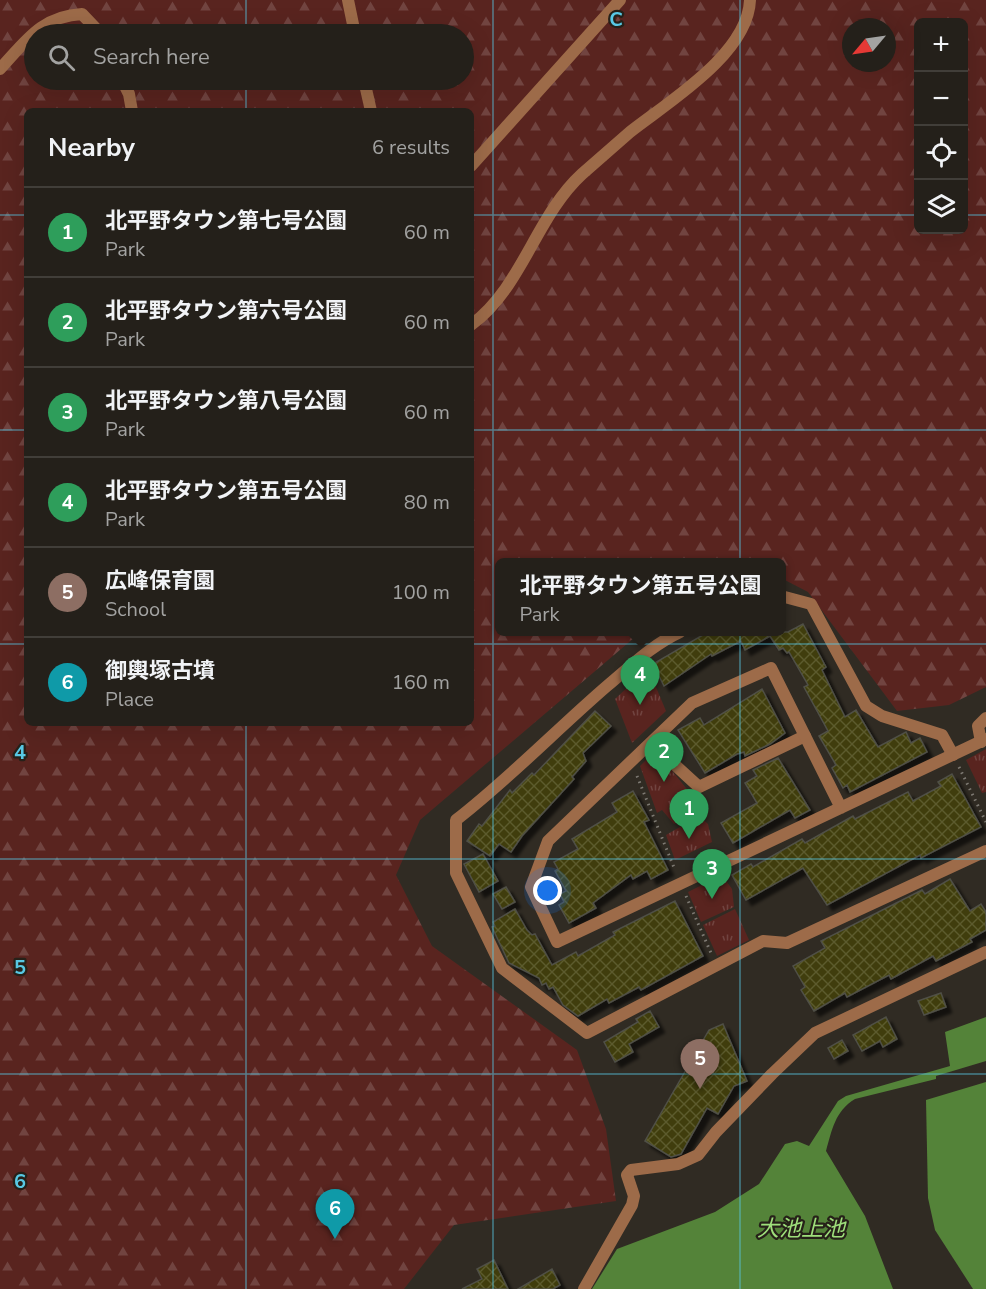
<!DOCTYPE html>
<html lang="en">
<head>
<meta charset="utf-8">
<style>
  :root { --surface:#24201a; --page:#2c2823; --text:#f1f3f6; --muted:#a3a3a2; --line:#413e39; --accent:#8bbbb9 }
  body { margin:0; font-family:"Nunito Sans","Noto Sans JP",sans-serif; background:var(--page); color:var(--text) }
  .controls { position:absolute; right:18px; top:18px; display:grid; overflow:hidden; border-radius:9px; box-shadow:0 6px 24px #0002 }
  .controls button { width:54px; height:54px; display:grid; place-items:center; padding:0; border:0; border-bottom:2px solid var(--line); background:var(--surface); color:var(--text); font:30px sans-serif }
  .compass { position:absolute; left:842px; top:18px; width:54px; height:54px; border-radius:50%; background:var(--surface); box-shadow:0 6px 24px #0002; rotate:241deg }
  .you { position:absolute; left:548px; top:891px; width:21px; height:21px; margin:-15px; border:4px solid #fff; border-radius:50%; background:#1a73e8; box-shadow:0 0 0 9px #1a73e833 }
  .badge { display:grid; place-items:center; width:39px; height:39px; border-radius:50%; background:var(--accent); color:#fff; font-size:20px; font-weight:700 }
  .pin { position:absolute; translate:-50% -50px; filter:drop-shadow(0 2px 3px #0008) }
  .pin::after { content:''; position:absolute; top:32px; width:21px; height:18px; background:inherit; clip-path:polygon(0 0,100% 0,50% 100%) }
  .popup { position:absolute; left:495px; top:558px; width:291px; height:78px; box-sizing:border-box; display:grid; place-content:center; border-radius:9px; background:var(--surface); filter:drop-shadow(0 2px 4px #0005); font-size:20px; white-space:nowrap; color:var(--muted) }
  .popup b { font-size:22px; color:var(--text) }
  .popup::after { content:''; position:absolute; left:50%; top:100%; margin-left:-12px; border:12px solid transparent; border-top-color:var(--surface) }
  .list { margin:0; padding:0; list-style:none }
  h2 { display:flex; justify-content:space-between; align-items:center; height:78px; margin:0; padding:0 24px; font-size:26px }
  h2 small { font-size:20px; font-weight:400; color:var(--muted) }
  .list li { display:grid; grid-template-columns:39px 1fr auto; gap:18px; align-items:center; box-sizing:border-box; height:90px; padding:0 24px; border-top:2px solid var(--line) }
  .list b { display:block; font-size:22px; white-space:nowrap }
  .list p { margin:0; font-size:20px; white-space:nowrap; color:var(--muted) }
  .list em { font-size:20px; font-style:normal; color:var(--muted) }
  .icon { flex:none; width:33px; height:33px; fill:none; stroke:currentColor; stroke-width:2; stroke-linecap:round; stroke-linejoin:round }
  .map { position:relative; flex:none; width:986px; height:1289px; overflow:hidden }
  .search { position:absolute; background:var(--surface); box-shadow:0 6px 24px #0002; left:24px; top:24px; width:450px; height:66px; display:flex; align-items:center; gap:15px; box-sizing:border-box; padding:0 21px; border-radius:33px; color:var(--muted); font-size:22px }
  .panel { position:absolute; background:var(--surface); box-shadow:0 6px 24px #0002; left:24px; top:108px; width:450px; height:618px; border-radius:9px }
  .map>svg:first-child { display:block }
  .forest { fill:url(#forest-firs); fill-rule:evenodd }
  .park { fill:url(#park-tufts) }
  .water { fill:#548339 }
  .building { fill:url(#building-cross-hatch); stroke:#505046; stroke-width:1.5; filter:url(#shadow) }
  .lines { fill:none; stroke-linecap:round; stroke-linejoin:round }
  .path { stroke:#7e7a73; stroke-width:3; stroke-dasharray:1.5 4.5; stroke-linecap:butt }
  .minor { stroke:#9d6b49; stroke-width:12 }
  .grid { fill:none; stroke:#58c8e4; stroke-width:1.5; stroke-opacity:0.55 }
  .labels { text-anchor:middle; stroke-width:4.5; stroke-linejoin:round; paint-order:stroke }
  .water-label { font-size:22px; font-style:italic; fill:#9edf7b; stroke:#262119 }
  .grid-label { font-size:20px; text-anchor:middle; font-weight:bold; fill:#58c8e4; stroke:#262119; stroke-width:4.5; stroke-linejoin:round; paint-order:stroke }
</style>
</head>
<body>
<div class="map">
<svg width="986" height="1289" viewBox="0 0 986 1289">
  <defs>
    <pattern id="forest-firs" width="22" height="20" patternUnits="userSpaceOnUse" patternTransform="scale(1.5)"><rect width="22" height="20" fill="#59241f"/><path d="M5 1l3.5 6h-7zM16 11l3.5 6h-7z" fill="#714440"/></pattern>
    <pattern id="park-tufts" width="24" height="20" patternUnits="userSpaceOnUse" patternTransform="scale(1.5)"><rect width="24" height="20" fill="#59241f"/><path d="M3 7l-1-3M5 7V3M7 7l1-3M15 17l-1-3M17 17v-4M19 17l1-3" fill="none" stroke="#714440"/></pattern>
    <pattern id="building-cross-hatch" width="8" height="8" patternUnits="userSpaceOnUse" patternTransform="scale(1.5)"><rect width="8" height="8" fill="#3f3e09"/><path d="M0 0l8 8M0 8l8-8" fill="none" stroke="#5b5a2d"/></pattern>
    <filter id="shadow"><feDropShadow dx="5.5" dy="5.5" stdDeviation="1.5" flood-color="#0009"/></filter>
  </defs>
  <rect width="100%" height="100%" fill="#302b23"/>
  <!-- forest -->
  <path class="forest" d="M0,0H986V687L949,705L897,711L808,592L781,578V562H499V632H641L420,820L396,875L432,946L577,1050L606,1129L616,1201L454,1225L404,1289H0ZM918,22H964V230H918ZM851,27H887V63H851ZM34,34H464V80H34ZM27,111H471V723H27Z"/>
  <!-- park -->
  <g class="park">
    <polygon points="648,668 666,711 632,743 615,699"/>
    <polygon points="986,749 986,792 982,793 966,760"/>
    <polygon points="650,756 661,757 703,809 674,824 662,810 657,813 640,766"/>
    <polygon points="699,816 708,824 712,842 675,860 666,835"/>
    <polygon points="722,875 732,889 734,907 701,922 688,892"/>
    <polygon points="735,909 749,940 717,956 703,925"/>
  </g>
  <!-- water -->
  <g class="water">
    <path d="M986,1017V1061L936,1076V1079L855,1099C835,1111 832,1130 826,1151L865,1216L893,1289H592L617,1249L715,1212L759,1184L785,1144L797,1141L809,1146L838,1101L846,1096L950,1066L945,1032Z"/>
    <polygon points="986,1082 986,1289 973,1289 935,1230 928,1198 926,1100"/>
  </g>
  <!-- building -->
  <g class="building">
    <polygon points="803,624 826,667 822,670 845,717 856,710 878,747 906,732 911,743 920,738 927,752 850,792 847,785 843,788 832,768 836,765 819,736 828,731 804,687 808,685 789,652 787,653 783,648 779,650 770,636 745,650 741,641 712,656 711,654 664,686 653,664 708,632 788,632"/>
    <polygon points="762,689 785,733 770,744 745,756 744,752 737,754 705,773 678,730 700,718 704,725"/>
    <polygon points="595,711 611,726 583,753 586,761 572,777 574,779 522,836 511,852 499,844 490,856 467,841 479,824 482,826 510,790 512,793 532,773 534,775"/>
    <polygon points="778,758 810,810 795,818 790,810 733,843 721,823 757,803 745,783 757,776 753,770"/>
    <polygon points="952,774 981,827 921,858 920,855 827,905 803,868 746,900 732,875 751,864 753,867 802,839 805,843 853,816 855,819 908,792 913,801 941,786 938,782"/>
    <polygon points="633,791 649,820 644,822 668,870 651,879 647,871 633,879 631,875 593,903 596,908 569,923 559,905 564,902 560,894 566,891 555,871 558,869 554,862 578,849 572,839 617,812 612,803"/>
    <polygon points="483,854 498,881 479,892 464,864"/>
    <polygon points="950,879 970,911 981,904 986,912 986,930 970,939 972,942 936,961 933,956 891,979 889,975 847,997 845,993 814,1011 801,990 805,987 793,966 825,948 821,941 922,890 925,894"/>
    <polygon points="506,887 515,902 502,909 493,894"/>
    <polygon points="675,901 703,956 641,990 639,987 609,1003 607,999 578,1016 563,1005 553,987 549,989 546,983 542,985 539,978 509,963 492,927 495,926 493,922 515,909 527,930 532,935 535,934 552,965 576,952 578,956 615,935 613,932"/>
    <polygon points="941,993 946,1007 924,1015 918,1001"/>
    <polygon points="650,1011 659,1027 629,1044 633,1052 615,1062 604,1042 638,1022 636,1019"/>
    <polygon points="886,1017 897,1039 883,1047 880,1041 862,1051 853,1035"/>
    <polygon points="723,1024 747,1081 734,1086 718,1114 707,1108 681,1154 671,1157 645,1141 709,1030"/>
    <polygon points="842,1040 848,1051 834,1059 828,1048"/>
    <polygon points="494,1260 508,1289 462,1289 482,1279 477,1269"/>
    <polygon points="552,1269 560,1285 553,1289 518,1289"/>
  </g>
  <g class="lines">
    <!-- path -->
    <g class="path">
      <polyline points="959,767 986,822"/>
      <polyline points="637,776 675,870"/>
      <polyline points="686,896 711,953"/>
    </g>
    <!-- minor -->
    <g class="minor">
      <polyline points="348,0 355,34"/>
      <path d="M0,69C26,41 42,16 82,14L101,34"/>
      <polyline points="122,80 129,94 132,111"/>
      <polyline points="364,80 371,111"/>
      <polyline points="471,166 620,0"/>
      <path d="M471,325C522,288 536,216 582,174C598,160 614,146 630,132C668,102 748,54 750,0"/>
      <polyline points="781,596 811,604 866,706 882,716 942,735 953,755"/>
      <path d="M680,632C652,645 631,666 607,686C556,730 509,779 456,820V873L502,968L587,1033L763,941L787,943L986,851"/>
      <polyline points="981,742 978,726 986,718"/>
      <polyline points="651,743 699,787 805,736"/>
      <polyline points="841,808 771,668 692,703 548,841 531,887 557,942 986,739"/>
      <polyline points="584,1289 632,1205 634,1196 627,1175 631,1170 678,1164 698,1155 716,1132 772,1074 815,1033 986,952"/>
    </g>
  </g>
  <!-- grid -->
  <path class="grid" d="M246,0V34M493,0V1289M740,0V1289M246,80V111M0,215H27M471,215H918M964,215H986M0,430H27M471,430H986M0,644H27M471,644H986M246,723V1289M0,859H986M0,1074H986"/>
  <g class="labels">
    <!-- water labels -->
    <g class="water-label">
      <text x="801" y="1236">大池上池</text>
    </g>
  </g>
  <g class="grid-label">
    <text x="616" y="26">C</text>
    <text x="20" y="759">4</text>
    <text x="20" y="974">5</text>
    <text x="20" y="1188">6</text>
  </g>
</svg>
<div class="controls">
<button>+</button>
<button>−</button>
<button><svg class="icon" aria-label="locate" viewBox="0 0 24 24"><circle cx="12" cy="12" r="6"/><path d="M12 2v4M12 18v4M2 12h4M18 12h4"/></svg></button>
<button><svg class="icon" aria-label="layers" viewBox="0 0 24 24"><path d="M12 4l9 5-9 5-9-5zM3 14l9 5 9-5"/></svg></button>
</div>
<svg class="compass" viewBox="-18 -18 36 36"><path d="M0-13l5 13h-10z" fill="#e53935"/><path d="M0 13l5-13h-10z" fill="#a3a3a2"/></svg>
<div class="you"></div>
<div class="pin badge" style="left:689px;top:839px;background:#2e9e5b">1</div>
<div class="pin badge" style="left:664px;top:782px;background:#2e9e5b">2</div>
<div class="pin badge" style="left:712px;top:899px;background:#2e9e5b">3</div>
<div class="pin badge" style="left:640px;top:705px;background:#2e9e5b">4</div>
<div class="popup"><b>北平野タウン第五号公園</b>Park</div>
<div class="pin badge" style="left:700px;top:1089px;background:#8d6e63">5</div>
<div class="pin badge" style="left:335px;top:1239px;background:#0f9aa8">6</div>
<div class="search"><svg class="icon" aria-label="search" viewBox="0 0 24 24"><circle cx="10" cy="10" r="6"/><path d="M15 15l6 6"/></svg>Search here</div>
<section class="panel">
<h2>Nearby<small>6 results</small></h2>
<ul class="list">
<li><span class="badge" style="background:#2e9e5b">1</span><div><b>北平野タウン第七号公園</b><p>Park</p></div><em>60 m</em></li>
<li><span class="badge" style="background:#2e9e5b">2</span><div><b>北平野タウン第六号公園</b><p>Park</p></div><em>60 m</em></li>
<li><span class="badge" style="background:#2e9e5b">3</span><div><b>北平野タウン第八号公園</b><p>Park</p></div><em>60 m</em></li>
<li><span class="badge" style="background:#2e9e5b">4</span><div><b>北平野タウン第五号公園</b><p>Park</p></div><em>80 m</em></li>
<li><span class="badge" style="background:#8d6e63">5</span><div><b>広峰保育園</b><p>School</p></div><em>100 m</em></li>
<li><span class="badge" style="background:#0f9aa8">6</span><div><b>御輿塚古墳</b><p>Place</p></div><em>160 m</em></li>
</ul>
</section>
</div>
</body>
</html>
